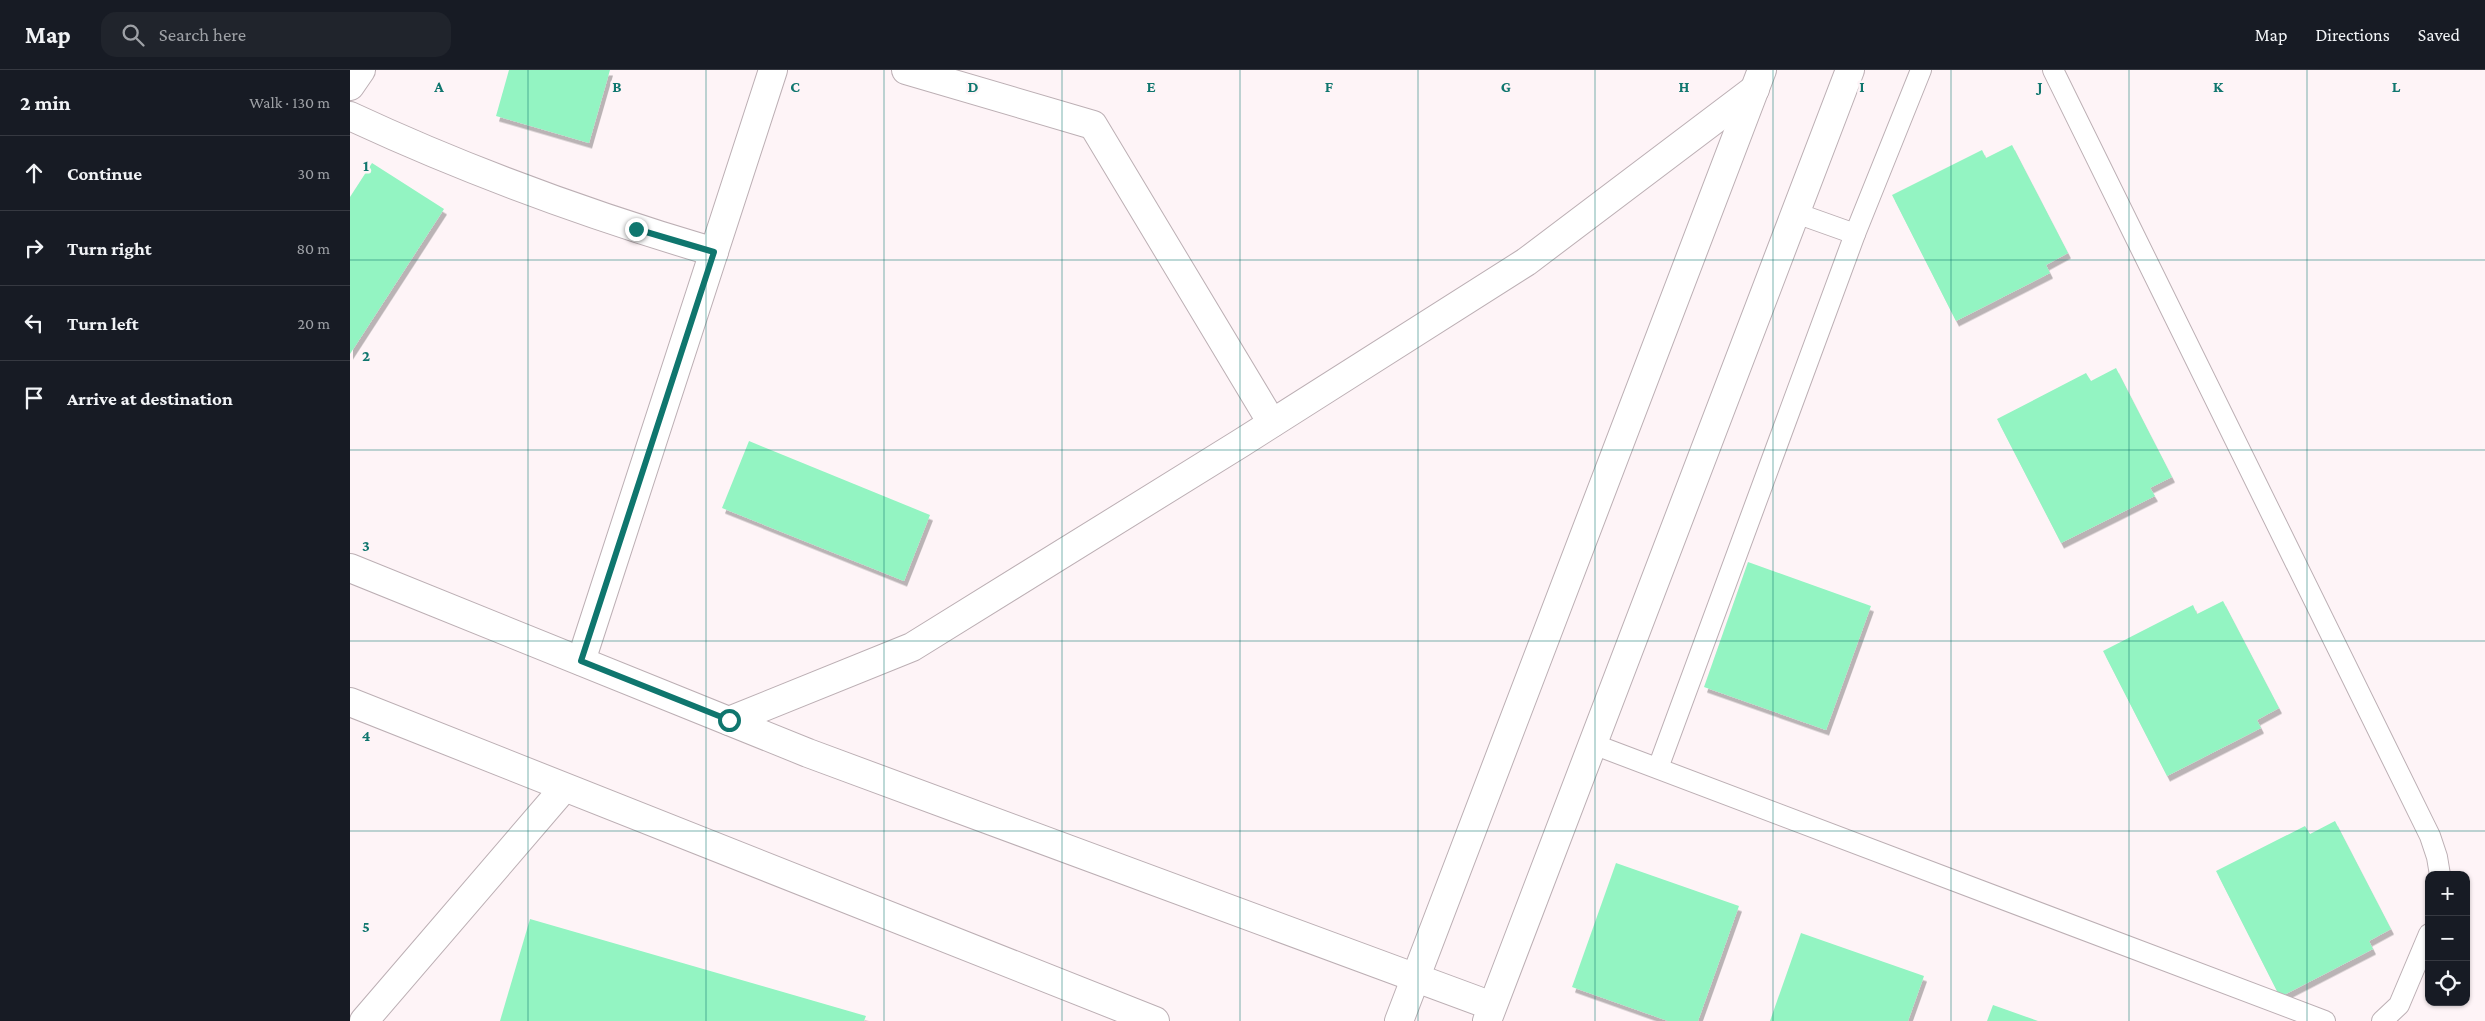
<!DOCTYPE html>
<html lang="en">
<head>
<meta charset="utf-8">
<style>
  :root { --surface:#171b24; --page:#20242c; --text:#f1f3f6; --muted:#9ea1a6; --line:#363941 }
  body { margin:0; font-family:"Crimson Pro",serif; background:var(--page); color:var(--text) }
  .controls { position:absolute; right:15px; bottom:15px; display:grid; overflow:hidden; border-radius:10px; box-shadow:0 1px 4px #0004 }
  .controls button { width:45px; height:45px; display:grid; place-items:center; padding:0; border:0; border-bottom:1px solid var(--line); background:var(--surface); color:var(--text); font:25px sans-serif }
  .stop { position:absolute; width:15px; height:15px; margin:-11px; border:4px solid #0f766e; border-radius:50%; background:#fff }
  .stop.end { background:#0f766e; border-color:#fff; box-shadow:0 1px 5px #0008 }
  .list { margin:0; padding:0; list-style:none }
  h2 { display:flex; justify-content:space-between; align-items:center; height:65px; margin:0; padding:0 20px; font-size:21px }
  h2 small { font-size:16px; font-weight:400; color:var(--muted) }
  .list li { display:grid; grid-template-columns:32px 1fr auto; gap:15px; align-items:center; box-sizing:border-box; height:75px; padding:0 20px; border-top:1px solid var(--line) }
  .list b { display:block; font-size:19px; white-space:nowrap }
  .list em { font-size:16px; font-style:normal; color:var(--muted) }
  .icon { flex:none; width:28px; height:28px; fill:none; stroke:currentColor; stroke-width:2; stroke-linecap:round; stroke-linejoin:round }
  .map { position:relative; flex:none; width:2135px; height:951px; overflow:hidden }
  header { display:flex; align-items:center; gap:30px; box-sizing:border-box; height:70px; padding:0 25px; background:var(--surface); border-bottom:1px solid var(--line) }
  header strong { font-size:24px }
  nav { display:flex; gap:28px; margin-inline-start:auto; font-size:18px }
  .search { width:350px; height:45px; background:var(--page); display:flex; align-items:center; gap:12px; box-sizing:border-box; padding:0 18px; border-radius:15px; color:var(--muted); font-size:19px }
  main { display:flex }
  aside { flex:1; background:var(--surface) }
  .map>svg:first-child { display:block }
  .building { fill:#93f4c2; filter:url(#shadow) }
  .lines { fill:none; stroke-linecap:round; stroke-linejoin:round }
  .service-casing { stroke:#bcafb4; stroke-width:22 }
  .minor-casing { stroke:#bcafb4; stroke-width:30 }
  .tertiary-casing { stroke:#bcafb4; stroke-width:30 }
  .secondary-casing { stroke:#bcafb4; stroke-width:30 }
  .service { stroke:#fff; stroke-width:20 }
  .minor { stroke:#fff; stroke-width:28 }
  .tertiary { stroke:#fff; stroke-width:28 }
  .secondary { stroke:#fff; stroke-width:28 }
  .route { stroke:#0f766e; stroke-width:6 }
  .grid { fill:none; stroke:#0f766e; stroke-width:1; stroke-opacity:0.55 }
  .grid-label { font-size:16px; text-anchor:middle; font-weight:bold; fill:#0f766e; stroke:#fef4f7; stroke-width:5; stroke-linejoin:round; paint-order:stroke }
</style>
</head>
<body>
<header>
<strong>Map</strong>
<div class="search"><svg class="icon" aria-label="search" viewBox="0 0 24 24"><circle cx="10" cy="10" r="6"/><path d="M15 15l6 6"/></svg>Search here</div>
<nav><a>Map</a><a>Directions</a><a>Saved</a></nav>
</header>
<main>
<aside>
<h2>2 min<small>Walk · 130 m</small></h2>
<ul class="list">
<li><svg class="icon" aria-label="ahead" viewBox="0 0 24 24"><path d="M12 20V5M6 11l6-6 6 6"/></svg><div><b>Continue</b></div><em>30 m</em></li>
<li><svg class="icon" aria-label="right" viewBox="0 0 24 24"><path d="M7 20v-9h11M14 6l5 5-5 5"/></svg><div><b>Turn right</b></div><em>80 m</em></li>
<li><svg class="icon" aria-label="left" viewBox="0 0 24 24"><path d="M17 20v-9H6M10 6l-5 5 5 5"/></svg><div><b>Turn left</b></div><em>20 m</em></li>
<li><svg class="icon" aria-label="arrive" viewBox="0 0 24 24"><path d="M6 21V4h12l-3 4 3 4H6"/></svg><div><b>Arrive at destination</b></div></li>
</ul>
</aside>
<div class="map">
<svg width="2135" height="951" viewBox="0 0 2135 951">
  <defs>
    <filter id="shadow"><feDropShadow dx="3" dy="5.5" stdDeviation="0" flood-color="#0004"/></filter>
  </defs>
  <rect width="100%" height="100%" fill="#fef4f7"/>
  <!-- building -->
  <g class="building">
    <polygon points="159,0 260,0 239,73 146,46"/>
    <polygon points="1662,75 1718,183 1696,195 1700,203 1606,251 1542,125 1632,80 1636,88"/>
    <polygon points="22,93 94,139 0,284 0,127"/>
    <polygon points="1766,298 1822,407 1800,418 1805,426 1711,473 1647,349 1736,303 1741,311"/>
    <polygon points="399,371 580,445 554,511 372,438"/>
    <polygon points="1398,492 1521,536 1476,660 1354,617"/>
    <polygon points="1873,531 1929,638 1907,650 1911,658 1817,706 1753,581 1843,535 1847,544"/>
    <polygon points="1985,751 2041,859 2019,871 2023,879 1930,927 1866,801 1955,756 1960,764"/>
    <polygon points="1266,793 1389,836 1348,951 1318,951 1222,917"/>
    <polygon points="180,849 516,946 514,951 150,951"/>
    <polygon points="1451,863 1574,906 1558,951 1420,951"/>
    <polygon points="1643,935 1688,951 1637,951"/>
  </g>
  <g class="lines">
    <defs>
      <g id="service">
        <polyline points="1703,0 2080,766 2087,787 2090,805"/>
        <polyline points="1446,143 1505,164"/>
        <polyline points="1243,674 1975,951"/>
        <polyline points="1308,698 1505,164 1571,0"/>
        <polyline points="2032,951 2049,935 2079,864"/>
      </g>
      <g id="minor">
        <polyline points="556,0 743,55 922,353"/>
        <polyline points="0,16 11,0"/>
        <path d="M0,46C118,101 239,145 364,182"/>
        <polyline points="231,591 423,0"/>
        <polyline points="379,651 562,577 891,373 1176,192 1405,19"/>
        <polyline points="14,951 214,718"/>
      </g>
      <g id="tertiary">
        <polyline points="1049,951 1412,0"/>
        <polyline points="1137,951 1500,0"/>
      </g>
      <g id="secondary">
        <polyline points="0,498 458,683 1142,936"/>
        <polyline points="0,632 805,951"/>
      </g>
    </defs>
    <!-- service casing -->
    <use href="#service" class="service-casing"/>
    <!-- minor casing -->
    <use href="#minor" class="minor-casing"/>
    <!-- tertiary casing -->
    <use href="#tertiary" class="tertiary-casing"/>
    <!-- secondary casing -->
    <use href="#secondary" class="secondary-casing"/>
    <!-- service -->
    <use href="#service" class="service"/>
    <!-- minor -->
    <use href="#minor" class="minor"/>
    <!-- tertiary -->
    <use href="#tertiary" class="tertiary"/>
    <!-- secondary -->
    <use href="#secondary" class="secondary"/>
  </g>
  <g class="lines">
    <!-- route -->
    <polyline class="route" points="286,159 364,182 231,591 379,650"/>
  </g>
  <!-- grid -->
  <path class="grid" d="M178,0V951M356,0V951M534,0V951M712,0V951M890,0V951M1068,0V951M1245,0V951M1423,0V951M1601,0V951M1779,0V951M1957,0V951M0,190H2135M0,380H2135M0,571H2135M0,761H2135"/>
  <g class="grid-label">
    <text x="89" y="22">A</text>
    <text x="267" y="22">B</text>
    <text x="445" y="22">C</text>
    <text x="623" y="22">D</text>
    <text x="801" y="22">E</text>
    <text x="979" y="22">F</text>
    <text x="1156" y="22">G</text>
    <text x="1334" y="22">H</text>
    <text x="1512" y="22">I</text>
    <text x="1690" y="22">J</text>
    <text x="1868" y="22">K</text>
    <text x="2046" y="22">L</text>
    <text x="16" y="101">1</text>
    <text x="16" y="291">2</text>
    <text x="16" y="481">3</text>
    <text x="16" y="671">4</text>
    <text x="16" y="862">5</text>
  </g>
</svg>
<div class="controls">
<button>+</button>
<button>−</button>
<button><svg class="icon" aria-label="locate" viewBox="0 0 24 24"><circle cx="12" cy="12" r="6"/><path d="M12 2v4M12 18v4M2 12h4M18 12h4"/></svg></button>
</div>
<div class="stop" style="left:379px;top:650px"></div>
<div class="stop end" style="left:286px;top:159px"></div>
</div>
</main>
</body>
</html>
